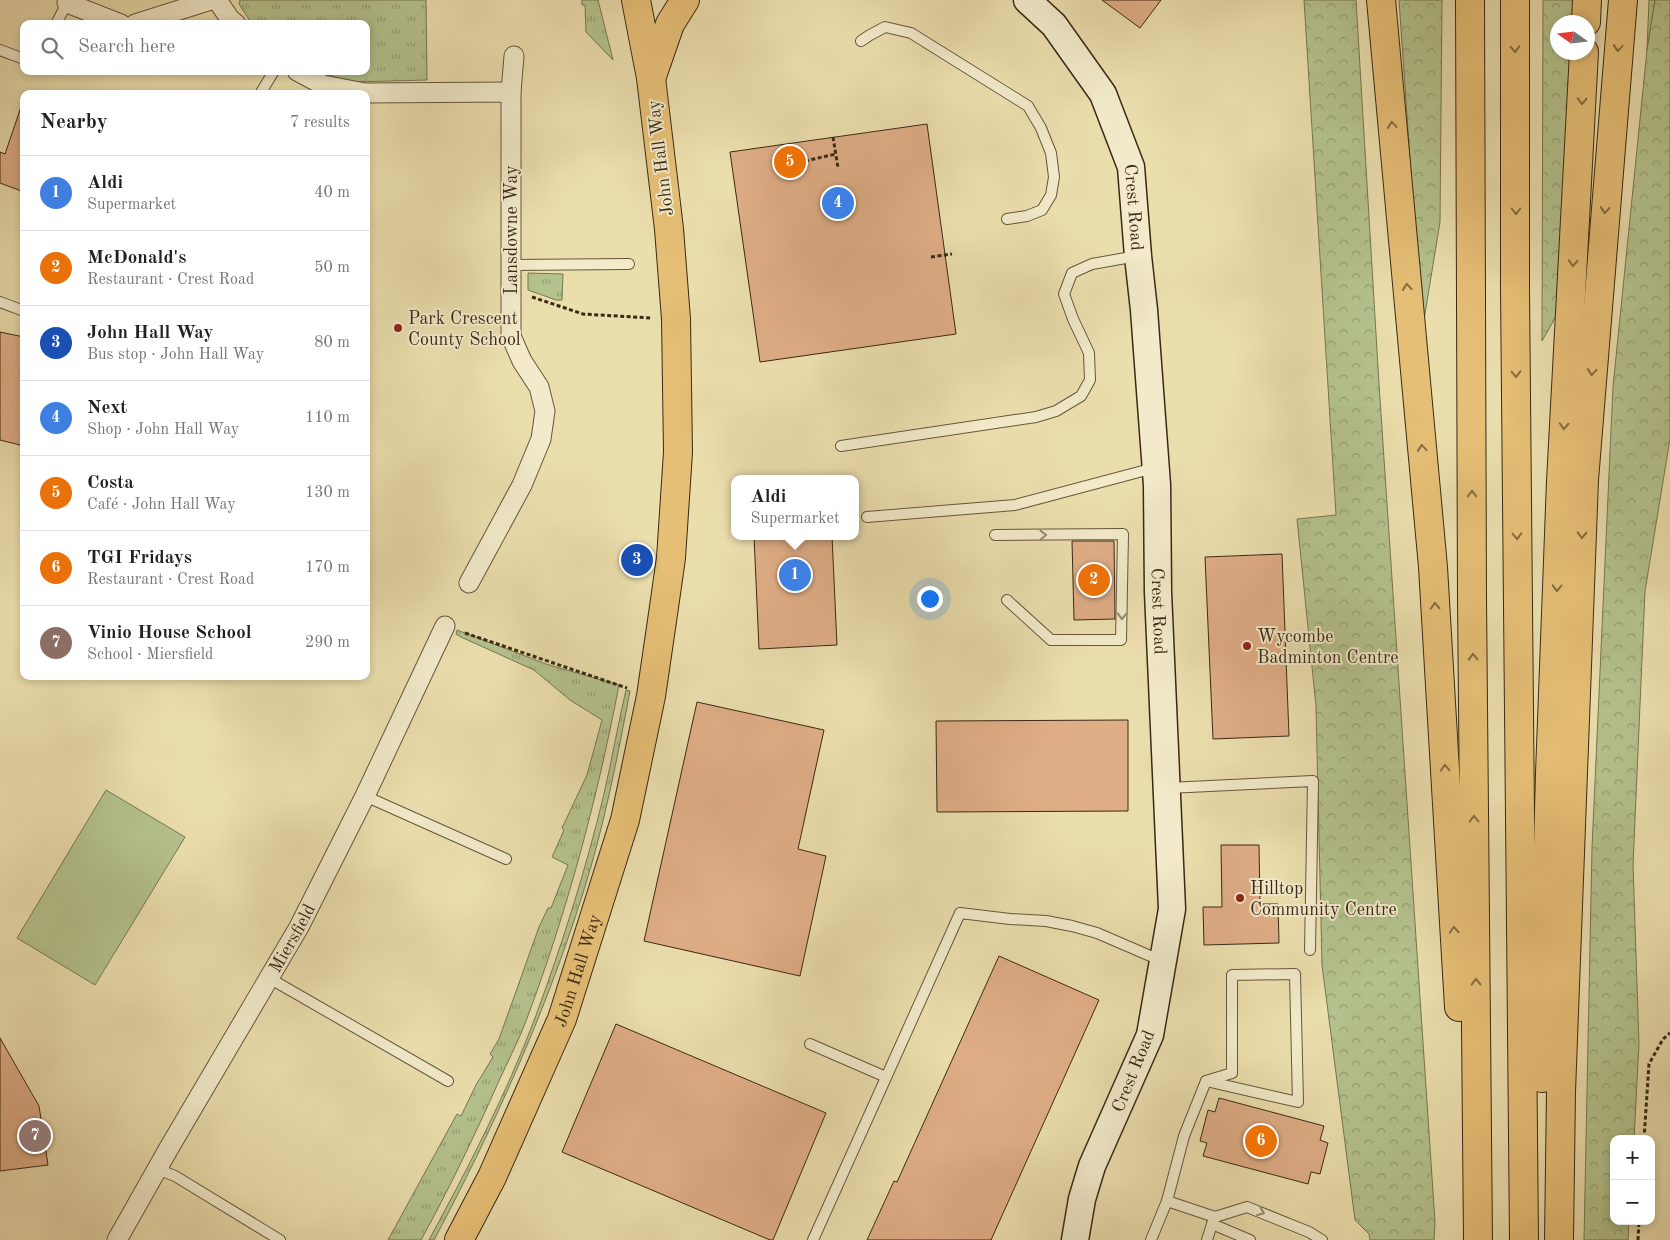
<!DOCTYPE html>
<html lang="en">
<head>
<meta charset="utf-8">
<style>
  :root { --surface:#fff; --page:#f2f2f2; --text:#202124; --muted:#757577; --line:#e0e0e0; --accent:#8f2418 }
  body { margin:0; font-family:"Old Standard TT",serif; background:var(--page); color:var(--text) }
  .controls { position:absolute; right:15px; bottom:15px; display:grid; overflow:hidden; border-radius:10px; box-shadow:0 2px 8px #0003 }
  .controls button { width:45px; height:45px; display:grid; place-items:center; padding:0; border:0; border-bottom:1px solid var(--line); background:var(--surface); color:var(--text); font:25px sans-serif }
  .compass { position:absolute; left:1550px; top:15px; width:45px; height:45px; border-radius:50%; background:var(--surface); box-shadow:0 2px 8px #0003; rotate:284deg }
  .you { position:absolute; left:929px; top:598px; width:18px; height:18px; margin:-12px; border:4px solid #fff; border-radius:50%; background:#1a73e8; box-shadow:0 0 0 8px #1a73e833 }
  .badge { display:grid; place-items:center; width:32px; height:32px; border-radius:50%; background:var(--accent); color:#fff; font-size:16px; font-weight:700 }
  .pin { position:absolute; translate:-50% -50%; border:2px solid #fff; box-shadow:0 1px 5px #0006 }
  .popup { position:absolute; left:731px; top:475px; width:128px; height:65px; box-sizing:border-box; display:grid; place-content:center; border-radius:10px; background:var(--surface); filter:drop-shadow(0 1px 4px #0005); font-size:16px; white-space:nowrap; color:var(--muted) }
  .popup b { font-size:19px; color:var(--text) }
  .popup::after { content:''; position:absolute; left:50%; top:100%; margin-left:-10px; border:10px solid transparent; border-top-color:var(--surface) }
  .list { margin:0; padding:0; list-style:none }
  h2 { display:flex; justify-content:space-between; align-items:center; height:65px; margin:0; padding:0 20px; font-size:21px }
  h2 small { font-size:16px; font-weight:400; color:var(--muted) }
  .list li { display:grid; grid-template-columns:32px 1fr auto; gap:15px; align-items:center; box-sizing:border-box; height:75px; padding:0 20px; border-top:1px solid var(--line) }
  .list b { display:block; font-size:19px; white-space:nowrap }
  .list p { margin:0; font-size:16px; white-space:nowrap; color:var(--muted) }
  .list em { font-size:16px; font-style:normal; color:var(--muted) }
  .icon { flex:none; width:28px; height:28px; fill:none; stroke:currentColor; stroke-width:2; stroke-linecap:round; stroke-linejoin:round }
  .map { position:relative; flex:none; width:1670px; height:1240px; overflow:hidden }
  .search { position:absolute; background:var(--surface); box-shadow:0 2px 8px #0003; left:20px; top:20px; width:350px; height:55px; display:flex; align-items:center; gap:12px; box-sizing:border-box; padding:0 18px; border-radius:10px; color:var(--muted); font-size:19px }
  .panel { position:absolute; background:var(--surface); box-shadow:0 2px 8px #0003; left:20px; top:90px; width:350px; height:590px; border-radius:10px }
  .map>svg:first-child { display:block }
  .grass { fill:url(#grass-tufts); stroke:#777651 }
  .forest { fill:url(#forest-crowns); stroke:#777651 }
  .pitch { fill:#b4c28d; stroke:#777651 }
  .building { fill:#dfad86; stroke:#3a2915 }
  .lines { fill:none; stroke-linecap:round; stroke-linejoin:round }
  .lane-casing { stroke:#66563b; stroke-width:12 }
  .street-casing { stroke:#66563b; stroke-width:21 }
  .secondary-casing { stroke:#3a2915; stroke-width:29 }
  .highway-casing { stroke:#3a2915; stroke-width:30 }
  .path { stroke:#3a2915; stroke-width:3; stroke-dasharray:4 2.5; stroke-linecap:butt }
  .lane { stroke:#f2eaca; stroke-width:10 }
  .street { stroke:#f2eaca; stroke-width:19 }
  .secondary { stroke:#f2eaca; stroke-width:26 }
  .highway { stroke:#e6bf76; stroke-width:28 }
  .oneway { stroke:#876c41 }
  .oneway2 { stroke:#968a70 }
  .poi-dot { fill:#8f2418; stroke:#f2eaca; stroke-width:2 }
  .labels { text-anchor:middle; stroke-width:4; stroke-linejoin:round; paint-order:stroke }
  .street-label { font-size:18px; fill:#3a2915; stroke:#f2eaca }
  .poi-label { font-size:18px; fill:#3a2915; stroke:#f2eaca; text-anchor:start }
</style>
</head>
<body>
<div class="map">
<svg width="1670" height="1240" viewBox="0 0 1670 1240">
  <defs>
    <pattern id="grass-tufts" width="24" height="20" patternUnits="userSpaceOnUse" patternTransform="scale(1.25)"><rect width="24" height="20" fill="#b4c28d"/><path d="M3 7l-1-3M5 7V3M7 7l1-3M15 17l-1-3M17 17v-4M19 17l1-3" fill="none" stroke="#939e72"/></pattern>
    <pattern id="forest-crowns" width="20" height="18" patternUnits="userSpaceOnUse" patternTransform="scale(1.25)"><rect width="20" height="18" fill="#b4c28d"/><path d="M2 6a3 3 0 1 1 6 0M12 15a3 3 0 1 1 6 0" fill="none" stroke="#939e72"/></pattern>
  </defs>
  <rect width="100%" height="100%" fill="#ebdead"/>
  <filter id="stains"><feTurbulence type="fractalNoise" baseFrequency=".004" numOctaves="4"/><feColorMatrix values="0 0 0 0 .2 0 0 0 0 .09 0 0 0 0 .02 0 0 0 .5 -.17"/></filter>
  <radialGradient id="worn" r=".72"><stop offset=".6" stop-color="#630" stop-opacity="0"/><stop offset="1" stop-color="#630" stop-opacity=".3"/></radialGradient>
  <!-- grass -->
  <g class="grass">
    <polygon points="240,0 426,0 427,80 354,82 316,72 315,71 366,71 366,24 252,24 239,4"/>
    <polygon points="582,0 598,0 613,60 586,32 585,5 582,5"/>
    <polygon points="1649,0 1655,0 1647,50"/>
    <polygon points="528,273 563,274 562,300 556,300 528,290"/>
    <path d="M457,630L546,664L619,685C597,800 567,912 526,1021C518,1042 507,1063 498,1083C474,1137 449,1189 421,1240H388L457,1114L461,1116L476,1085L493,1057L490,1054L499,1039L539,927L548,908H551L568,865L552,857L564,830L562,828L587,775L602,720L570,700L534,670L461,637L456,634Z"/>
    <path d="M626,690L630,691C617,759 604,827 583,893C545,1014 493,1129 434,1240H429C468,1168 506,1095 535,1018C562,945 586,869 604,794C612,759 618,724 626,690Z"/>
  </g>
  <!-- forest -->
  <g class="forest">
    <polygon points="1304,0 1356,0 1379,384 1435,1222 1434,1240 1370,1240 1369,1234 1355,1220 1322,965 1316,706 1297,519 1336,515"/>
    <polygon points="1399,0 1442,0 1440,222 1422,332"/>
    <polygon points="1543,0 1573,0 1572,22 1558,22 1558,52 1570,53 1559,311 1542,341"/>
    <polygon points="1655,0 1670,0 1670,439 1645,591 1633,865 1639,1044 1634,1139 1614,1139 1614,1221 1629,1221 1628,1240 1584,1240 1592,848 1613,387 1647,50"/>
  </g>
  <!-- pitch -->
  <polygon class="pitch" points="106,790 185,837 95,985 17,938"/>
  <!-- building -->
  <g class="building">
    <polygon points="1102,0 1161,0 1140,28"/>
    <polygon points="21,107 24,108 24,192 0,183 0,152 5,154"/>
    <polygon points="927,124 956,334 760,362 730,152"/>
    <polygon points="0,332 24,337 24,446 0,440"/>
    <polygon points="754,536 832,536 837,645 759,649"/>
    <polygon points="1072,541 1114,541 1115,619 1074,620"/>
    <polygon points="1282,554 1289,736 1213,739 1205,557"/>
    <polygon points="697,702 824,730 798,849 826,856 800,976 644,941"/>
    <polygon points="1128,720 1128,811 937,812 936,721"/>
    <polygon points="1221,845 1259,845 1260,904 1278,904 1279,943 1204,945 1203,907 1222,907"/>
    <polygon points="999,956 1099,1000 991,1240 867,1240 894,1181 897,1182"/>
    <polygon points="616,1024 826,1113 773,1240 770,1240 562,1152"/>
    <polygon points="0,1038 39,1106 48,1165 0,1171"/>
    <polygon points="1219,1098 1324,1126 1320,1140 1328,1143 1320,1174 1311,1172 1308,1184 1203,1156 1207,1143 1200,1141 1208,1110 1215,1112"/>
  </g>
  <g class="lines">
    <defs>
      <g id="lane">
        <polyline points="56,24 67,3"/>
        <polyline points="861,41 870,35 885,27 911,33 1028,106 1041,128 1051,153 1054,177 1051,195 1042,210 1027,216 1007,219"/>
        <polyline points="0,50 24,59"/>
        <polyline points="260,94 274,71"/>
        <polyline points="511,265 629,264"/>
        <polyline points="0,302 24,311"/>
        <polyline points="841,446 1036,417 1056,411 1081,396 1090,380 1089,353 1073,319 1064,294 1072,273 1092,264 1137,256"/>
        <polyline points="867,517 1015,505 1154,468"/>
        <polyline points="995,535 1123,534 1121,640 1051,640 1007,600"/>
        <polyline points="1168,788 1313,781 1310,950"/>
        <polyline points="365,796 506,859"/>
        <polygon points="1295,974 1298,1102 1206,1081 1232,1073 1232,975"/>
        <polyline points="269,978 448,1081"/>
        <polyline points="810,1044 886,1077"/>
        <polyline points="157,1169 175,1176 280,1240"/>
        <polyline points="1167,1201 1215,1217 1247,1207 1309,1232 1322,1240"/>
        <polyline points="1212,1224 1250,1240"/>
        <polyline points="813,1240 960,913 1010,919 1046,921 1072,926 1097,933 1162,961"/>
        <polyline points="1151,1240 1167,1201 1184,1136 1206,1081"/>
        <polyline points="1207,1240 1214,1218"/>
      </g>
      <g id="street">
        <polyline points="68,0 67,3 121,24"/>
        <polyline points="217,0 230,19 236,24"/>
        <polyline points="135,24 211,0"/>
        <polyline points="297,71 323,85 365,93 511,92 511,336 522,361 539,387 545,411 541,439 522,485 469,583"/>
        <polyline points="511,92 514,56"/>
        <path id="s1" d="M117,1240L169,1148L299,927L365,796L445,626"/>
      </g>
      <g id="secondary">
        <path id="s2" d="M1027,0L1054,25L1103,94L1131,167L1138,256L1144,310L1157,485L1158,592L1172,909L1150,1035L1092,1166L1082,1199L1075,1240"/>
      </g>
      <g id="highway">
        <polyline points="1381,0 1433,567 1459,1007"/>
        <polyline points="1470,0 1472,598 1478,1240"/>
        <polyline points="1515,0 1515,289 1524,1240"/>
        <polyline points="1586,22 1587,0"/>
        <polyline points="652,76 670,24 685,0"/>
        <polyline points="1542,1078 1550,773 1561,481 1584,52"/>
        <path id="s3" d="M459,1240L492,1177L562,1019L625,820L651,696L663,614L671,558L678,452L676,319L669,229L651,78L636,0"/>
        <polyline points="1559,1240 1561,1092 1584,480 1623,0"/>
      </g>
    </defs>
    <!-- lane casing -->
    <use href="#lane" class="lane-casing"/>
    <!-- street casing -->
    <use href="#street" class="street-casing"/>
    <!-- secondary casing -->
    <use href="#secondary" class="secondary-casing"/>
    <!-- highway casing -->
    <use href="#highway" class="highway-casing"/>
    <!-- path -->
    <g class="path">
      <polyline points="833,137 838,168"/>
      <polyline points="805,161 836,154"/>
      <polyline points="931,257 952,254"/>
      <polyline points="532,297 583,314 651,318"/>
      <polyline points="465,633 627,688"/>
      <polyline points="1644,1139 1649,1064 1663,1039 1670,1033"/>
      <polyline points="1638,1240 1639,1221"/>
    </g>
    <!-- lane -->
    <use href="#lane" class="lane"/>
    <!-- street -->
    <use href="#street" class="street"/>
    <!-- secondary -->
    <use href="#secondary" class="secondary"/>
    <!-- highway -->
    <use href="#highway" class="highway"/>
  </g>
  <!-- one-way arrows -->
  <defs><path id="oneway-chevron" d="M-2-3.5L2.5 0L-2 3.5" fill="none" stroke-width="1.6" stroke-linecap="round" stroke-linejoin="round" transform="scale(1.25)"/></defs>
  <g class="oneway">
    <use href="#oneway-chevron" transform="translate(1618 48) rotate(95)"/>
    <use href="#oneway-chevron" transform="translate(1515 49) rotate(89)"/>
    <use href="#oneway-chevron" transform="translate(1582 101) rotate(93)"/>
    <use href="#oneway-chevron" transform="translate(1392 125) rotate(-95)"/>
    <use href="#oneway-chevron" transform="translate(1605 210) rotate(95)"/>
    <use href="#oneway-chevron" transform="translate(1516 211) rotate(90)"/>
    <use href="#oneway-chevron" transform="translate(1573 263) rotate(93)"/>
    <use href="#oneway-chevron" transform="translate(1407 287) rotate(-95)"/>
    <use href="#oneway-chevron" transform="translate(1592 372) rotate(95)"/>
    <use href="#oneway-chevron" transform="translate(1516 374) rotate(89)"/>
    <use href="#oneway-chevron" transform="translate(1564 426) rotate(93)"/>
    <use href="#oneway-chevron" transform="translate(1422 448) rotate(-95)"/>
    <use href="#oneway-chevron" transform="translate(1472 494) rotate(-90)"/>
    <use href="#oneway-chevron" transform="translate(1582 535) rotate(92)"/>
    <use href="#oneway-chevron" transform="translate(1517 536) rotate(89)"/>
    <use href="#oneway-chevron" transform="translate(1557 588) rotate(92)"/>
    <use href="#oneway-chevron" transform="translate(1435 606) rotate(-93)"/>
    <use href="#oneway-chevron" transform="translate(1473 657) rotate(-91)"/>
    <use href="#oneway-chevron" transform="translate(1445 768) rotate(-93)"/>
    <use href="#oneway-chevron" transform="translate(1474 819) rotate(-91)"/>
    <use href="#oneway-chevron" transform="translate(1454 930) rotate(-93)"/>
    <use href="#oneway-chevron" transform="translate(1476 982) rotate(-91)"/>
  </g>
  <g class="oneway2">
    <use href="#oneway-chevron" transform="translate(1043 535) rotate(-1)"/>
    <use href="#oneway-chevron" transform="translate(1122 616) rotate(91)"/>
    <use href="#oneway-chevron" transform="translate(1261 1212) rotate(22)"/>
  </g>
  <!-- markers -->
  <g class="poi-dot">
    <circle cx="398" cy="328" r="5"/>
    <circle cx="1247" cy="646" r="5"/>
    <circle cx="1240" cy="898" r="5"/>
  </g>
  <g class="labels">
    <!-- street labels -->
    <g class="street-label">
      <text transform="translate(660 158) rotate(-97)" y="6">John Hall Way</text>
      <text dy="6" stroke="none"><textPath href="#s2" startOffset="240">Crest Road</textPath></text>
      <text transform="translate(511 230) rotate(-90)" y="6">Lansdowne Way</text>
      <text dy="6" stroke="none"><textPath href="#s2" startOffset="645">Crest Road</textPath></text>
      <text dy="6" stroke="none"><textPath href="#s1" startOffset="349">Miersfield</textPath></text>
      <text dy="6" stroke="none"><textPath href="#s3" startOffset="295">John Hall Way</textPath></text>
      <text transform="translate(1133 1071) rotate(-68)" y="6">Crest Road</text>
    </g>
    <!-- poi labels -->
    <g class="poi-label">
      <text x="408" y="324">Park Crescent<tspan x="408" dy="21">County School</tspan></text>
      <text x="1257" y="642">Wycombe<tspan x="1257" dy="21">Badminton Centre</tspan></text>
      <text x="1250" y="894">Hilltop<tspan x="1250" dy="21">Community Centre</tspan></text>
    </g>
  </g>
  <rect width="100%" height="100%" filter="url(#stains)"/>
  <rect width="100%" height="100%" fill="url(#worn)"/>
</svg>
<div class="controls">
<button>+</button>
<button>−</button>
</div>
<svg class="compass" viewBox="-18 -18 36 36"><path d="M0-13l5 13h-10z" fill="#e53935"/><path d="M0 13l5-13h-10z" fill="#757577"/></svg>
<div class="you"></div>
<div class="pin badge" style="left:795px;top:575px;background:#3f7fe0">1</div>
<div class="popup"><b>Aldi</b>Supermarket</div>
<div class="pin badge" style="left:1094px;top:580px;background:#e8710a">2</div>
<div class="pin badge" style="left:637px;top:560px;background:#1a4fb4">3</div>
<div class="pin badge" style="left:838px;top:203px;background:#3f7fe0">4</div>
<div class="pin badge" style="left:790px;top:162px;background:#e8710a">5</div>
<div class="pin badge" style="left:1261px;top:1141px;background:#e8710a">6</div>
<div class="pin badge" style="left:35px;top:1136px;background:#8d6e63">7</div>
<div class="search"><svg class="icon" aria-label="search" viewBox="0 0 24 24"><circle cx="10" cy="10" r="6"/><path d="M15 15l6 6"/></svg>Search here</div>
<section class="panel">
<h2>Nearby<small>7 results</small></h2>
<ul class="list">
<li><span class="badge" style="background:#3f7fe0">1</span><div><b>Aldi</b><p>Supermarket</p></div><em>40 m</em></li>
<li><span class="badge" style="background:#e8710a">2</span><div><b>McDonald's</b><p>Restaurant · Crest Road</p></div><em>50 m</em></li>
<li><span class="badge" style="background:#1a4fb4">3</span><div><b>John Hall Way</b><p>Bus stop · John Hall Way</p></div><em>80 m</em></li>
<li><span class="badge" style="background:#3f7fe0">4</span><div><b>Next</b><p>Shop · John Hall Way</p></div><em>110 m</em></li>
<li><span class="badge" style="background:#e8710a">5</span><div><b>Costa</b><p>Café · John Hall Way</p></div><em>130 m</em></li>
<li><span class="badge" style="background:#e8710a">6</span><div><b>TGI Fridays</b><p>Restaurant · Crest Road</p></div><em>170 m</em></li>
<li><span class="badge" style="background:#8d6e63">7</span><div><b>Vinio House School</b><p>School · Miersfield</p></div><em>290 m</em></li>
</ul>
</section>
</div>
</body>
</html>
